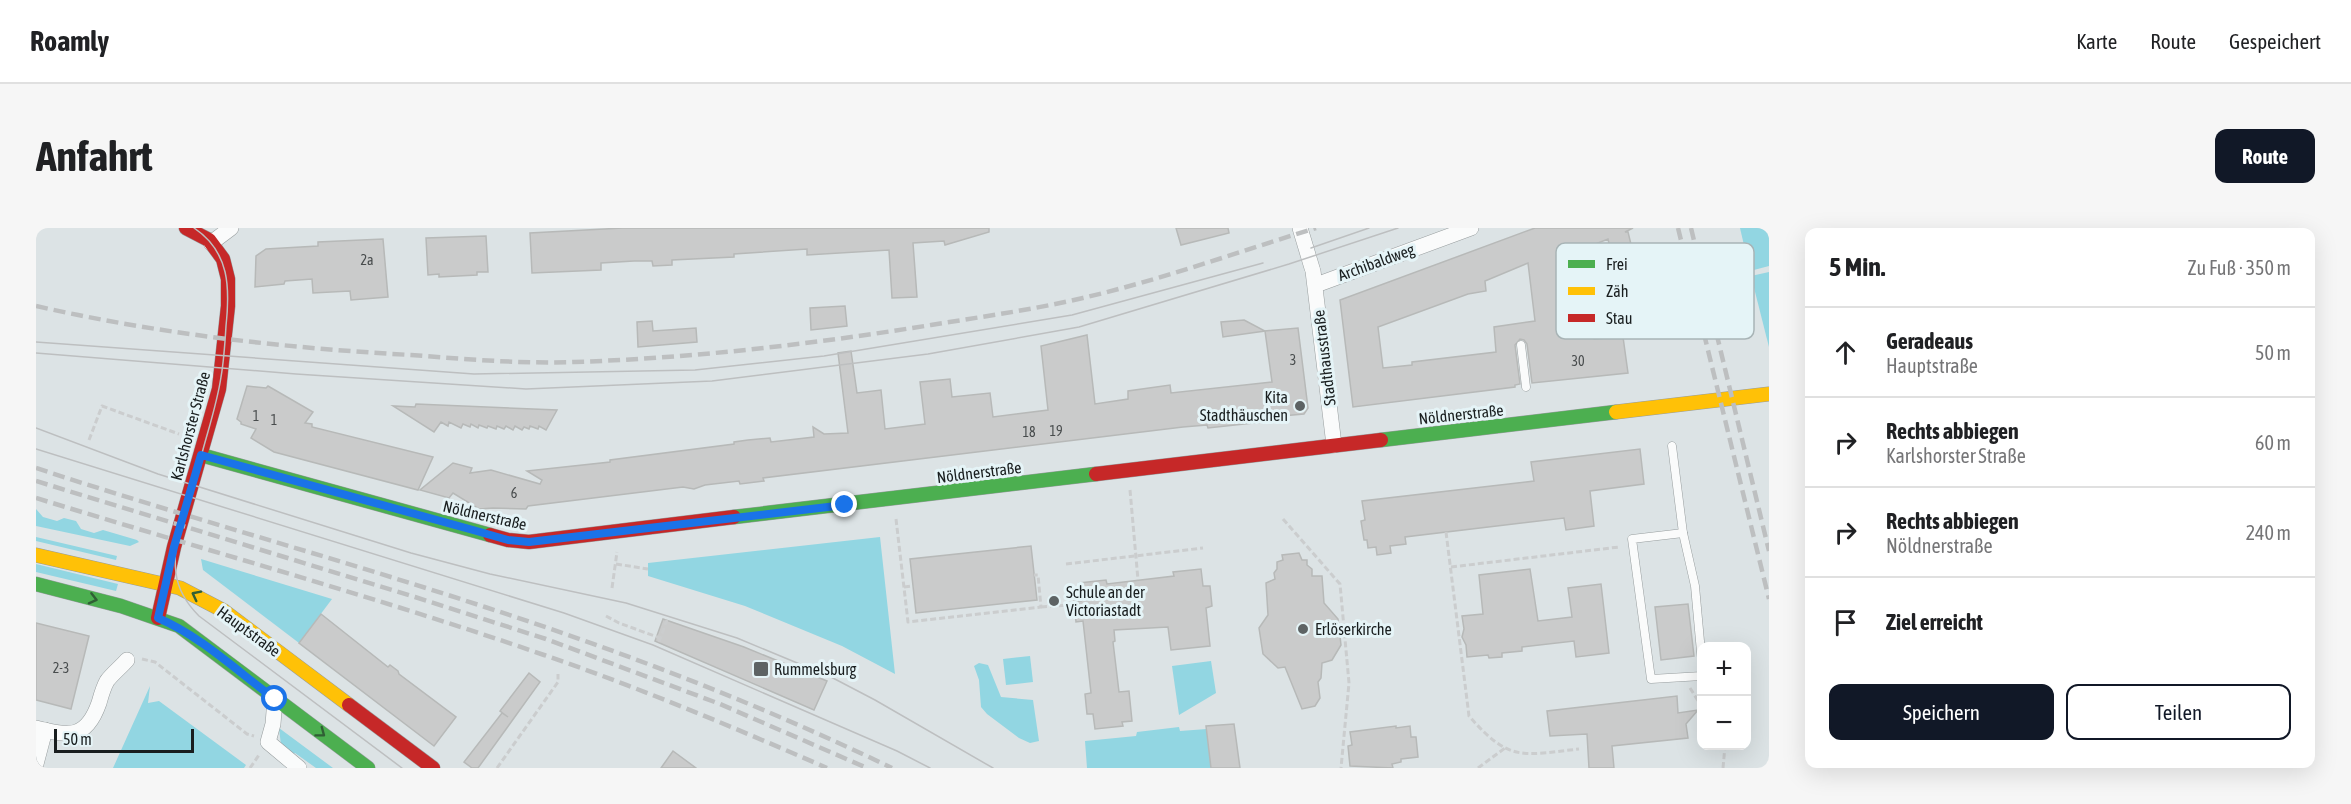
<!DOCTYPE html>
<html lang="de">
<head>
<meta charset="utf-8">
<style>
  :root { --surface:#fff; --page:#f6f6f6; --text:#202124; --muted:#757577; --line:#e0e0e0; --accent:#111827 }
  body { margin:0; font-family:"Asap Condensed",sans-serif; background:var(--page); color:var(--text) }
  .controls { position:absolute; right:18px; bottom:18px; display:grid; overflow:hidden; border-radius:12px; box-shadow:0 6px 24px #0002 }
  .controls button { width:54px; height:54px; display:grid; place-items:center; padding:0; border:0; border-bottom:2px solid var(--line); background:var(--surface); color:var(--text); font:30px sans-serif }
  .scale { position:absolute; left:18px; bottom:15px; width:140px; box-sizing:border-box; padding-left:6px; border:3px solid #191e1f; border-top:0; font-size:16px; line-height:21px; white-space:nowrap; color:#191e1f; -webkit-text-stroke:4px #e5f4f7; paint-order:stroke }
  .stop { position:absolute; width:18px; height:18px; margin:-14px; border:4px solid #1a73e8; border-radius:50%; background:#fff }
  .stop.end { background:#1a73e8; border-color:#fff; box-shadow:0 2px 6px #0008 }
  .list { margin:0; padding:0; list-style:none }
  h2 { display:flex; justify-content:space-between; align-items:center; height:78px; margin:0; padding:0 24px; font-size:26px }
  h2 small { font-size:20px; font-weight:400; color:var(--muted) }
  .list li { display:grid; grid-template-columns:39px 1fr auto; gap:18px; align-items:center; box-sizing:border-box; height:90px; padding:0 24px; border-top:2px solid var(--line) }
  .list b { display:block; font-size:22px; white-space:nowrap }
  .list p { margin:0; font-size:20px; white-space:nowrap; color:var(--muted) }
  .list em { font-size:20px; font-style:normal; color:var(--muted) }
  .actions { display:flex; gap:12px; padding:18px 24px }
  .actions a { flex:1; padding:14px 0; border:2px solid var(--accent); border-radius:12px; text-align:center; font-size:21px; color:var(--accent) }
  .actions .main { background:var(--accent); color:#fff }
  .icon { flex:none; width:33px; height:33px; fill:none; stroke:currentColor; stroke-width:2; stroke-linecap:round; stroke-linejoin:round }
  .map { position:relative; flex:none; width:1733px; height:540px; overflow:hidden; border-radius:12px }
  header { display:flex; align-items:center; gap:36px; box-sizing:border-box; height:84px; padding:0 30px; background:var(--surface); border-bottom:2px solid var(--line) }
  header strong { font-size:28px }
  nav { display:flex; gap:33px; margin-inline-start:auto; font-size:21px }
  .intro { display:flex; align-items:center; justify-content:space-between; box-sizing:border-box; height:144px; padding:0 36px }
  h1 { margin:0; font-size:42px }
  .button { padding:15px 27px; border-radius:12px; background:var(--accent); color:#fff; font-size:21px; font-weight:700 }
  main { display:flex; gap:36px; padding:0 36px }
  aside { flex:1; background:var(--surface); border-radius:12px; box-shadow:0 6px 24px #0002 }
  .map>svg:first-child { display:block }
  .green { fill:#92d6e2 }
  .building { fill:#cacbcb; stroke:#b7b9b8; stroke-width:1.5; fill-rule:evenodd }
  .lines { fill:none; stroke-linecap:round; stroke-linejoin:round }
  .lane-casing { stroke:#979d9e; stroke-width:9 }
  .street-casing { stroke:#979d9e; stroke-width:16 }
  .fast-casing { stroke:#979d9e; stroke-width:15 }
  .slow-casing { stroke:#979d9e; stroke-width:15 }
  .jam-casing { stroke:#979d9e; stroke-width:15 }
  .path { stroke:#cbcdce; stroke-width:3; stroke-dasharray:6 3; stroke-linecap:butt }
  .lane { stroke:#fafbfb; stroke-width:8 }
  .street { stroke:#fafbfb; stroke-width:15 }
  .fast { stroke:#4caf50; stroke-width:14 }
  .slow { stroke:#ffc107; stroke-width:14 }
  .jam { stroke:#c62828; stroke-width:14 }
  .tram { stroke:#bdbfc0; stroke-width:1.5 }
  .rail { stroke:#bdbfc0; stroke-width:4.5; stroke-dasharray:12 6; stroke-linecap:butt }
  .oneway { stroke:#305f35 }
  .route { stroke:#1a73e8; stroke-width:8 }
  .poi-dot { fill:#5d6364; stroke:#e5f4f7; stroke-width:2 }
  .labels { text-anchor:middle; stroke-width:6; stroke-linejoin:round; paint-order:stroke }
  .number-label { font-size:14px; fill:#484c4d }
  .street-label { font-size:16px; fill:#191e1f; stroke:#e5f4f7 }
  .poi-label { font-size:16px; fill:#191e1f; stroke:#e5f4f7; text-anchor:start }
  .key { fill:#e5f4f7; stroke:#a8b4b6; stroke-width:1.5 }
  .key-label { font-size:16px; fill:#191e1f }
</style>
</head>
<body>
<header>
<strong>Roamly</strong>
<nav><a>Karte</a><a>Route</a><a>Gespeichert</a></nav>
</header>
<div class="intro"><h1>Anfahrt</h1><a class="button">Route</a></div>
<main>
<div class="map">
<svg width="1733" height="540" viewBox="0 0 1733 540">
  <rect width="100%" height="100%" fill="#dce3e5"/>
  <!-- green -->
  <g class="green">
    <polygon points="1704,0 1733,0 1733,38 1714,43"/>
    <polygon points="1733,44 1733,119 1715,48"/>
    <polygon points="0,281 7,289 21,293 28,290 40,293 45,301 58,305 67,302 101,312 103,314 94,318 0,298"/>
    <polygon points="0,309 81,328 80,332 0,313"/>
    <polygon points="844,309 859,446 806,418 709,378 612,348 612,335"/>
    <polygon points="165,331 296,371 263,415 167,342"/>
    <polygon points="0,336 82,356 80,363 0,344"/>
    <polygon points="994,428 997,454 970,457 967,431"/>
    <polygon points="1175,433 1180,465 1143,487 1136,438"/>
    <polygon points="943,435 952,437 965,469 997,472 1003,513 994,515 983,510 951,486 945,479 943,452 938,438"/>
    <polygon points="114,458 112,475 123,473 210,537 208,540 77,540"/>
    <polygon points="1143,499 1144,503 1171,501 1175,540 1051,540 1049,513 1100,508 1101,504"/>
    <polygon points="243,500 297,540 280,540 259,525 256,528 245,517"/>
  </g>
  <!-- building -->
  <g class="building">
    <polygon points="587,0 953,0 953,4 909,17 908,13 877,15 881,69 856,70 853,22 771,27 771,21 698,26 698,29 636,32 636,37 617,38 616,33 598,33 565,35 565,42 496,45 494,5"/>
    <polygon points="1140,0 1192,0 1193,5 1145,17"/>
    <path d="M1499,0H1597L1589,4H1592L1602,45L1581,50L1572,11L1524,30L1530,88L1541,86L1542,96L1556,94L1558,111L1587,109L1592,145L1496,155L1491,116L1488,112L1484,111L1479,117L1484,156L1479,157V159L1317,179L1304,72ZM1492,35L1499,93L1458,99L1460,124L1376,134V137L1347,140L1342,99L1432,66L1450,63L1449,53Z"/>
    <polygon points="450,8 452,44 441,44 441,47 403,49 403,46 392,47 390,10"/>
    <polygon points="347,11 352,69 315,72 314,63 277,65 276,51 249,53 248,56 219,59 220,28 230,21 282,18 282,14"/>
    <polygon points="809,78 811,98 775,102 774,80"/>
    <polygon points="1208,92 1229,103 1187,109 1185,94"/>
    <polygon points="616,93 617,103 660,100 661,114 602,119 601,94"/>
    <polygon points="1262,100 1272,180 1268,186 1234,189 1235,193 1172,200 1171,197 1147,199 727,250 728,253 704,256 703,253 669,257 658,261 647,259 492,278 490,281 457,280 443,281 417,265 413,270 384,262 417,235 436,240 434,245 455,242 504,256 506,252 491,243 574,234 574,232 698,216 698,214 712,212 734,210 735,214 778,209 777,199 788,206 812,205 802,125 815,123 821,165 845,162 849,201 889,196 884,154 914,151 916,169 954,165 957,189 1012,182 1005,118 1051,107 1059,176 1092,171 1092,163 1134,157 1135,165 1236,154 1229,103"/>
    <polygon points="211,158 230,160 232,158 277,184 269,195 276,196 276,199 397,229 382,262 238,224 215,210 220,201 205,196 205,194 201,191"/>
    <polygon points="380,176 521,182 510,202 503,198 502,201 494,198 493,201 488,199 486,202 479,198 477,202 470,198 468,201 461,198 460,201 452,198 451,200 443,197 442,200 435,196 434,199 427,196 425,200 413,194 412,198 405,194 398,204 357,178 379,179"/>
    <polygon points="1604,221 1608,256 1554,263 1558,298 1530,302 1528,290 1369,309 1370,316 1354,318 1355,325 1341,327 1340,319 1332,320 1331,312 1328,312 1325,293 1329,292 1326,273 1498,253 1495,234"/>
    <polygon points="995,318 1001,372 880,385 874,331"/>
    <polygon points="1263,325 1266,332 1271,332 1271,337 1276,341 1276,348 1286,348 1288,375 1302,391 1305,417 1296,432 1286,435 1285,450 1282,454 1284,470 1279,478 1266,481 1249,439 1242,440 1227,426 1223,400 1232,387 1230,355 1239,351 1238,345 1241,341 1241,334 1247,332 1246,327"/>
    <polygon points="1165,341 1167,358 1174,358 1176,378 1170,380 1174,418 1135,422 1132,399 1078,402 1079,413 1077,414 1083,464 1093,463 1096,493 1086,494 1087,498 1059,501 1057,486 1051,486 1049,466 1055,465 1047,393 1040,394 1038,373 1045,373 1043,355 1070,352 1071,356 1138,348 1137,344"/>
    <polygon points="1494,341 1502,393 1536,389 1532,360 1565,356 1573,425 1540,429 1538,413 1486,419 1486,423 1466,425 1466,429 1453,430 1452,427 1431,429 1430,417 1426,409 1428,401 1426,388 1447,386 1443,347"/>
    <polygon points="1652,376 1658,428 1625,432 1619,379"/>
    <polygon points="285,386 352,439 354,437 362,443 363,446 420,489 398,518 263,415"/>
    <polygon points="627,391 708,419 791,453 778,482 619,413"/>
    <polygon points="0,395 53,408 35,481 0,472"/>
    <polygon points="493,445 504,454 442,540 436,540 428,534 466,485 472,489 464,483"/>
    <polygon points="1641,468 1642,485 1662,482 1650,496 1652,510 1576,518 1578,540 1553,540 1551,506 1514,508 1511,483"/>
    <polygon points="1198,496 1204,540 1175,540 1170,498"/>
    <polygon points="1360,498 1360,500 1374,498 1375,509 1380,509 1382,529 1365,531 1365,534 1356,536 1357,540 1314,538 1312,518 1316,517 1314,504"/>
    <polygon points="637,523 660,540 625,540"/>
  </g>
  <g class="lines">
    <defs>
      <g id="lane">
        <polyline points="1485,117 1490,159"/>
        <polyline points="1636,218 1647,305 1659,358 1666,435"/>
        <polyline points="1647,305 1596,311 1615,451 1666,448"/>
      </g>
      <g id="street">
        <polyline points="1264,0 1276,40"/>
        <polyline points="175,15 195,0"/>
        <polyline points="1277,43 1298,217"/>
        <polyline points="1280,57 1435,0"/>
        <polyline points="239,471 237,496 232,514 263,540"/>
        <path d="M0,500C33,508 50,512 63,475C65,468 67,460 71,453C76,446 85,439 91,432"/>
        <polyline points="0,536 9,502"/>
      </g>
      <g id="fast">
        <polyline points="1345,212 1580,184"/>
        <polyline points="165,227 454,307"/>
        <polyline points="698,289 1060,246"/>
        <polyline points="0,356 85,378 143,398 332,540"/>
      </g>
      <g id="slow">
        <polyline points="1580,184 1733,166"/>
        <polyline points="0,327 144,360 188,383 313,477"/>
      </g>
      <g id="jam">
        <polyline points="1060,246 1345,212"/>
        <polyline points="454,307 472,312 493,314 698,289"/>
        <polyline points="122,390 138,319 183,161 192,78 192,51 187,31 173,12 150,0"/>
        <polyline points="313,477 397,540"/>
      </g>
    </defs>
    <!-- lane casing -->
    <use href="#lane" class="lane-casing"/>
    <!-- street casing -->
    <use href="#street" class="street-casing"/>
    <!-- fast casing -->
    <use href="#fast" class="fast-casing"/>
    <!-- slow casing -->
    <use href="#slow" class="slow-casing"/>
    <!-- jam casing -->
    <use href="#jam" class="jam-casing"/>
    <!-- path -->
    <g class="path">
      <polyline points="53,212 66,178 143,206"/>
      <polyline points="1094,262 1102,352"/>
      <polyline points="860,291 872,394 1005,379 1002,347 998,347"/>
      <polyline points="1247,291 1304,356 1313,455 1305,540"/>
      <path d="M1410,304L1433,488C1474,535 1486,527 1543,521"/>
      <polyline points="580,336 612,341"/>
      <polyline points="1030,336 1167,320"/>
      <polyline points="1415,339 1583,319"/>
      <polyline points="868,359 877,358"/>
      <polyline points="576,360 581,324"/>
      <polyline points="1005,379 1033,377"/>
      <polyline points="570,388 583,395 624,410"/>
      <polyline points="623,414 631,392"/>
      <polyline points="106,431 119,434 211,506 218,508"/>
      <polyline points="1654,460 1666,479"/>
      <polyline points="214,540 223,527"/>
      <polyline points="461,540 522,454 522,446"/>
      <polyline points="1442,540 1469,520"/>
      <polyline points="1687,540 1689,518"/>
    </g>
    <!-- lane -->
    <use href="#lane" class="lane"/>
    <!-- street -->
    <use href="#street" class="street"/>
    <!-- fast -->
    <use href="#fast" class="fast"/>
    <!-- slow -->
    <use href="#slow" class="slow"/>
    <!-- jam -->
    <use href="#jam" class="jam"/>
    <!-- tram -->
    <g class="tram">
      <path d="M158,0C194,24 194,60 190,98C189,115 188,132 185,149C181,176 172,202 165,229C154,265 135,306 140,345C142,362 151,376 163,388L366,540"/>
      <polyline points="1275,20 1333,0"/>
      <polyline points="0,114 438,146 659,142 788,128 1036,87 1227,35"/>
      <polyline points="0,125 260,146 490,161 676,153 892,126 1043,99 1253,36 1362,0"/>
      <polyline points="0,200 122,246 375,325 454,346 590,375 701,410 795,449 839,472 957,540"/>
      <polyline points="0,221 528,385 617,417 861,523 894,540"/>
    </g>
    <!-- rail -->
    <g class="rail">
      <polyline points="1642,0 1733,371"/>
      <polyline points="1655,0 1733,323"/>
      <path d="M0,78C123,106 249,120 375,127C429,131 484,136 538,134C658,130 777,116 895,97C938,90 981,84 1024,75C1111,57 1195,26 1280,0"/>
      <path d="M0,240C149,289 300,330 449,379C588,424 725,477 856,540"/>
      <polyline points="0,253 379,369 510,411 684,476 831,540"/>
      <path d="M0,270C169,322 341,369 508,427C604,460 697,499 791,540"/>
    </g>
  </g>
  <!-- one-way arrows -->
  <defs><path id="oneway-chevron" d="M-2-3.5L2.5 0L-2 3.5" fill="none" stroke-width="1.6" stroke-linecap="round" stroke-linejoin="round" transform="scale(1.5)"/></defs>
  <g class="oneway">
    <use href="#oneway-chevron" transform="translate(160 367) rotate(-153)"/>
    <use href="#oneway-chevron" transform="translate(57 371) rotate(14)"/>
    <use href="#oneway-chevron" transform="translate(285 505) rotate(37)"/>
  </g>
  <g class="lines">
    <!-- route -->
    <path class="route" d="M239,471C201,443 166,409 122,390L138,319L165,227L437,302L472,312L493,314L809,277"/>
  </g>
  <!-- markers -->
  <g class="poi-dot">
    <circle cx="1264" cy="178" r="6"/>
    <circle cx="1018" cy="373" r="6"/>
    <circle cx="1267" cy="401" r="6"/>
    <rect x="717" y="433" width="16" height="16" rx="3"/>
  </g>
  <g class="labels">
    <!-- number labels -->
    <g class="number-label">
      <text x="331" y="37">2a</text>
      <text x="1257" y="137">3</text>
      <text x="1542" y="138">30</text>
      <text x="220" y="193">1</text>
      <text x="238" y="197">1</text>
      <text x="1020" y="208">19</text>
      <text x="993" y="209">18</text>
      <text x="478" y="270">6</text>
      <text x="25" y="445">2-3</text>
    </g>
    <!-- street labels -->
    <g class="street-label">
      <text transform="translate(1340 34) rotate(-20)" y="6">Archibaldweg</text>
      <text transform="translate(1288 130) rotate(-97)" y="6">Stadthausstraße</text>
      <text transform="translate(1425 186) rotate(-6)" y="6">Nöldnerstraße</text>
      <text transform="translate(154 198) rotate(-75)" y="6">Karlshorster Straße</text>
      <text transform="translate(943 244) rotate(-7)" y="6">Nöldnerstraße</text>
      <text transform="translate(449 287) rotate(13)" y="6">Nöldnerstraße</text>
      <text transform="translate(213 403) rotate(36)" y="6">Hauptstraße</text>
    </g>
    <!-- poi labels -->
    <g class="poi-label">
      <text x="1252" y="175" text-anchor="end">Kita<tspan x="1252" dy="18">Stadthäuschen</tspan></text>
      <text x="1030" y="370">Schule an der<tspan x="1030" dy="18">Victoriastadt</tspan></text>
      <text x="1279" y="407">Erlöserkirche</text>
      <text x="738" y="447">Rummelsburg</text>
    </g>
  </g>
  <!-- legend -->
  <rect x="1520" y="15" width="198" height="96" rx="9" class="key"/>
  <rect x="1532" y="32" width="27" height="8" fill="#4caf50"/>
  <rect x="1532" y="59" width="27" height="8" fill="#ffc107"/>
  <rect x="1532" y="86" width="27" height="8" fill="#c62828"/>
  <g class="key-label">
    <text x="1570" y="42">Frei</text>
    <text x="1570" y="69">Zäh</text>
    <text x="1570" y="96">Stau</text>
  </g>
</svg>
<div class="controls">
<button>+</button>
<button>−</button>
</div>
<div class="scale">50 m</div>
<div class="stop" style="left:239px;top:471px"></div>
<div class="stop end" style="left:809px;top:277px"></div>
</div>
<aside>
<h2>5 Min.<small>Zu Fuß · 350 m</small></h2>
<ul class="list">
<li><svg class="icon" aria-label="ahead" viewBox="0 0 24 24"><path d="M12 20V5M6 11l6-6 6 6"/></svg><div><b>Geradeaus</b><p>Hauptstraße</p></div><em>50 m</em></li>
<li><svg class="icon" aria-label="right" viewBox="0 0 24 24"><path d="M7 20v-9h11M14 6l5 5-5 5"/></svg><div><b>Rechts abbiegen</b><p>Karlshorster Straße</p></div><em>60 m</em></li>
<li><svg class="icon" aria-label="right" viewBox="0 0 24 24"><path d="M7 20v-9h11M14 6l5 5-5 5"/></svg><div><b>Rechts abbiegen</b><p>Nöldnerstraße</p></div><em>240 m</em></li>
<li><svg class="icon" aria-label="arrive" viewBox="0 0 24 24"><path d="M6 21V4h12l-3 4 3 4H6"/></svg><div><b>Ziel erreicht</b></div></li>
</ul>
<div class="actions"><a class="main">Speichern</a><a>Teilen</a></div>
</aside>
</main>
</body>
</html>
